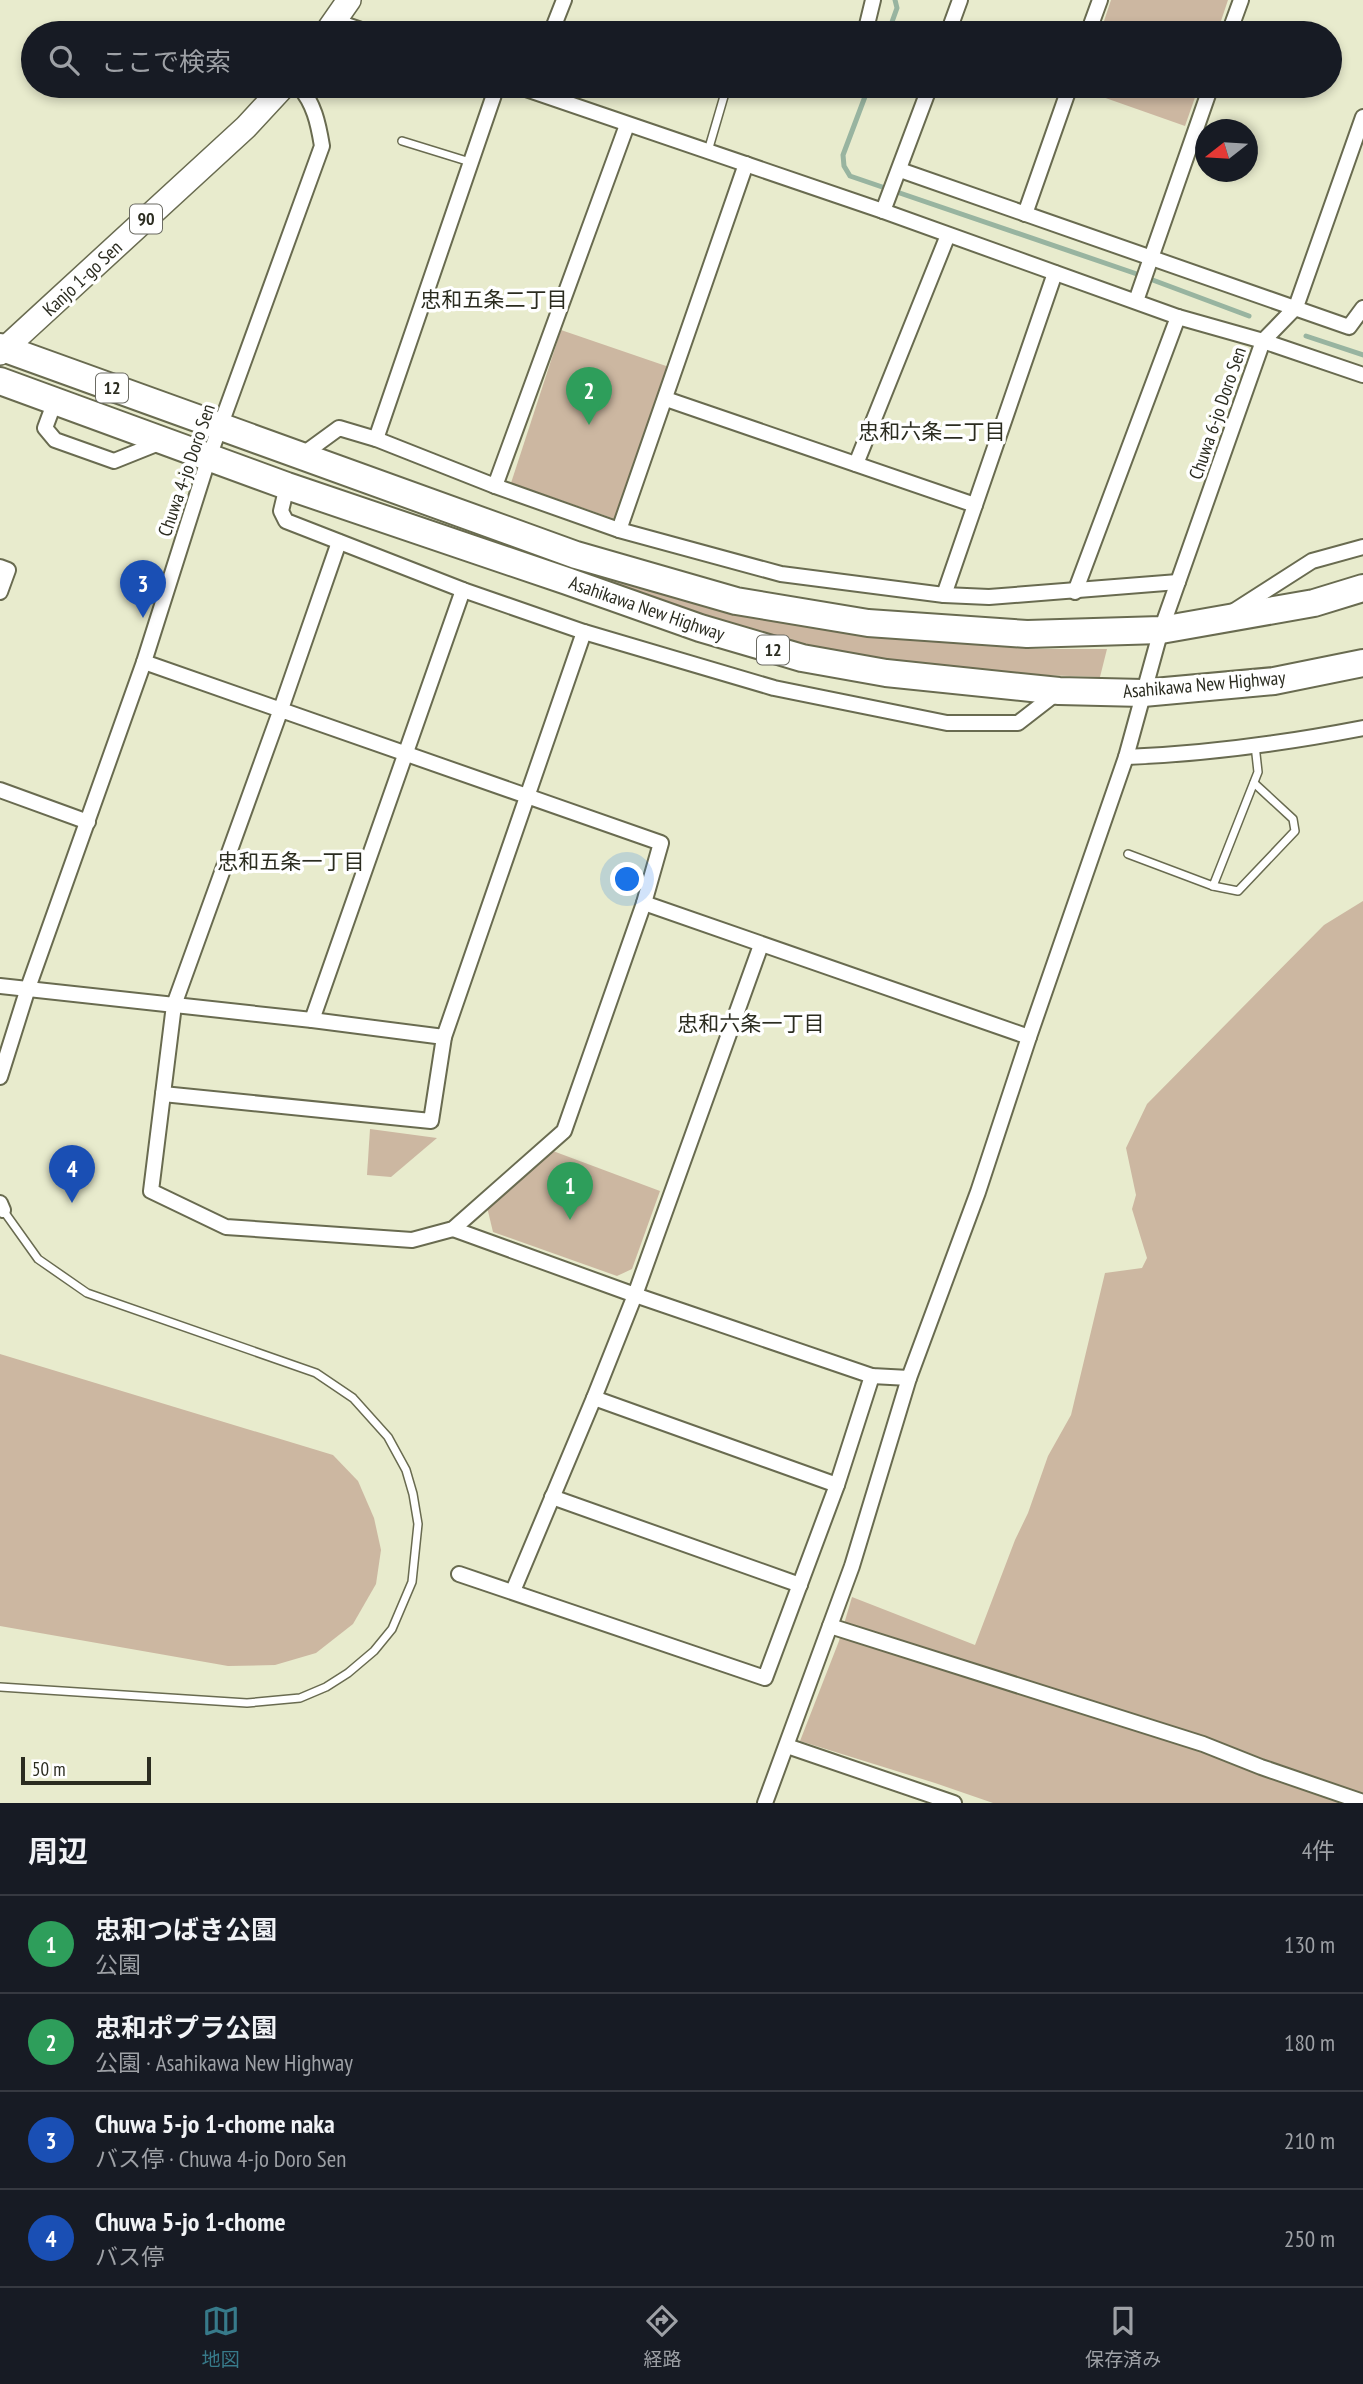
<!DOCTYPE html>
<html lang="ja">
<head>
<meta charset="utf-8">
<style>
  :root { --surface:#171b24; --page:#20242c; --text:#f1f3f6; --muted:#9ea1a6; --line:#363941; --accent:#377a8a }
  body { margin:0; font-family:"PT Sans Narrow","Noto Sans JP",sans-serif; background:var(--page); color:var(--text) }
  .compass { position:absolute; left:1195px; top:119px; width:63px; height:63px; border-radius:50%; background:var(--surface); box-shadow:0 4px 10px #0003; rotate:253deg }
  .scale { position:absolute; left:21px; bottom:18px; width:130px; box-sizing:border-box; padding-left:7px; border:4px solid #2b2c20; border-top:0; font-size:19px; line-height:24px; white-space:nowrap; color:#2b2c20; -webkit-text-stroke:5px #fff; paint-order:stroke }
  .you { position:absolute; left:628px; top:880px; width:24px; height:24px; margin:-18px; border:5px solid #fff; border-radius:50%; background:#1a73e8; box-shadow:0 0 0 10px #1a73e833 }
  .badge { display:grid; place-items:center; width:46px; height:46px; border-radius:50%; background:var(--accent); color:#fff; font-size:23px; font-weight:700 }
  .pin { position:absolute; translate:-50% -58px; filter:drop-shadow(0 2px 4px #0008) }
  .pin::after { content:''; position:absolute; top:37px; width:24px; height:21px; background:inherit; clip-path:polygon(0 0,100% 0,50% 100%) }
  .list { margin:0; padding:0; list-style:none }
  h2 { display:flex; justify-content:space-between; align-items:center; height:91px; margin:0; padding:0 28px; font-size:30px }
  h2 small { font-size:23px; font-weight:400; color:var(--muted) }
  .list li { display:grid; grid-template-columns:46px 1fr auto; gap:21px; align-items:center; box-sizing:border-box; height:98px; padding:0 28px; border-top:2px solid var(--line) }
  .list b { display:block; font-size:26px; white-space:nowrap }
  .list p { margin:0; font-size:23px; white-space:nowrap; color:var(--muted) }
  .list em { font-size:23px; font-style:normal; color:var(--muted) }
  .icon { flex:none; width:38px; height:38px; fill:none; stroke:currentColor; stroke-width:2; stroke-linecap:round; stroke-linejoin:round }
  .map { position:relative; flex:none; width:1363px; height:1803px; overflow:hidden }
  .search { position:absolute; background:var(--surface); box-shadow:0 4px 10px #0003; left:21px; right:21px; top:21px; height:77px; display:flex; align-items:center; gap:18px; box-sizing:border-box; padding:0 24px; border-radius:38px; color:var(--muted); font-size:26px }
  .sheet { height:483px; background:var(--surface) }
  nav { display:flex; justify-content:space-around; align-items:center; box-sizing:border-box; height:98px; border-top:2px solid var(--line); background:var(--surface); font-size:19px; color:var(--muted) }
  nav a { display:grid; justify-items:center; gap:4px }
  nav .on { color:var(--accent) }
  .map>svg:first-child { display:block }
  .green { fill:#ccb7a1 }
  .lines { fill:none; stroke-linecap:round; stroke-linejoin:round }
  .stream { stroke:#98b4a0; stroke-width:5 }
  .lane-casing { stroke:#696b50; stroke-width:10 }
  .street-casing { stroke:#696b50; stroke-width:18 }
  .primary-casing { stroke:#696b50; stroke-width:26 }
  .highway-casing { stroke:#696b50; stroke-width:30 }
  .lane { stroke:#fff; stroke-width:7 }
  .street { stroke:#fff; stroke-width:14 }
  .primary { stroke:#fff; stroke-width:23 }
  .highway { stroke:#fff; stroke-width:26 }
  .labels { text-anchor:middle; stroke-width:7; stroke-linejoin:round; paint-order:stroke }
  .shield { fill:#fff; stroke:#6b6b63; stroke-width:2 }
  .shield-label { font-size:18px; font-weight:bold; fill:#2b2c20 }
  .street-label { font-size:19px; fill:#2b2c20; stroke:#fff }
  .neighbourhood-label { font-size:21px; fill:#2b2c20; stroke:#fff }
</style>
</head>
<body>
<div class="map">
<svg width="1363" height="1803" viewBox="0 0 1363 1803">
  <rect width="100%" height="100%" fill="#e8ebcd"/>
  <!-- green -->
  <g class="green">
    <polygon points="1111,0 1228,0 1217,33 1100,33"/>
    <polygon points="1082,86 1199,86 1185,126 1080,89"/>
    <polygon points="561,330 669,367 615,519 511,483"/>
    <polygon points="578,566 863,634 1032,649 1107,649 1100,677 982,673 887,663 780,643 575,574"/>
    <polygon points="1363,901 1363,1803 993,1803 935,1783 800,1741 839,1641 852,1597 975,1645 1015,1540 1028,1513 1048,1456 1071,1415 1105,1273 1142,1268 1147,1258 1132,1209 1136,1195 1126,1148 1147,1104 1324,925"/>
    <polygon points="370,1129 437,1138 391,1177 367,1175"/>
    <polygon points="553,1151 660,1191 632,1269 617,1276 493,1232 487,1207"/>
    <polygon points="0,1354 333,1455 358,1481 374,1518 381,1550 376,1584 353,1624 316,1653 275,1665 228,1666 0,1626"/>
  </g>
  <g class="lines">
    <!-- stream -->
    <g class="stream">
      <polyline points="888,33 897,8 895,0"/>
      <polyline points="869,86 843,155 844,166 850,176 1134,273 1249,316"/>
      <polyline points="1306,336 1363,355"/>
    </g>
    <defs>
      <g id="lane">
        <polyline points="402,141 470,162"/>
        <polyline points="708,151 727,86"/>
        <polyline points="1128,854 1213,886 1258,772 1255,745"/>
        <polyline points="1213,886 1238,891 1295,831 1293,819 1254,783"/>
        <polyline points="0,1687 247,1703 300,1698 326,1687 348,1673 374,1651 392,1629 412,1582 418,1524 413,1494 406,1470 388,1437 353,1398 316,1373 87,1293 38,1259 3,1210"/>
      </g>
      <g id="street">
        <polyline points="335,21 370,33"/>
        <polyline points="551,33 564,0"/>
        <polyline points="865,33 873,0"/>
        <polyline points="948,33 960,0"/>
        <polyline points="1088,33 1100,0"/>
        <polyline points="1229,33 1241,0"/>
        <polyline points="517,86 883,211 1178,317 1263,341 1363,375"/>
        <polyline points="900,170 1349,327 1363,308"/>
        <polyline points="883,211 930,86"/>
        <polyline points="1025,214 1070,86"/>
        <polyline points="1136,301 1211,86"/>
        <polyline points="666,399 975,505"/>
        <polyline points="55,401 45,428 55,440 114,461 164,441"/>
        <polyline points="376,439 497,86"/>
        <polyline points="302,455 339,428 376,439 495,486 619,530 781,574 944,595 989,597 1178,582"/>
        <polyline points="856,464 948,235"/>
        <polyline points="287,486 281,511 286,521 463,590 584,632 774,688 947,723 1018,723 1058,692"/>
        <polyline points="495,486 627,125"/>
        <polyline points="619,530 746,164"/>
        <polyline points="0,567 8,570 0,592"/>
        <polyline points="1075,592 1178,317"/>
        <polyline points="944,595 1055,273"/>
        <polyline points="1234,611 1312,561 1363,547"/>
        <polyline points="144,662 661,843 644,903 564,1131 453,1229 412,1240 226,1227 151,1191 174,1005 281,709 339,542"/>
        <path d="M1126,757C1205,754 1285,743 1363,728"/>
        <polyline points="0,790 88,822"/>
        <polyline points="644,903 1029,1037"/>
        <polyline points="0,986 312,1020 444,1037 584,632"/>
        <polyline points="312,1020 463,590"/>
        <path d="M0,1077L28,988L144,662L209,457L322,146C318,122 314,104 299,86"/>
        <polyline points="163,1094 431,1121 444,1037"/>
        <polyline points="0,1203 3,1210"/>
        <polyline points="453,1229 635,1295 872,1376 909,1378"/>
        <polyline points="594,1398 837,1485"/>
        <polyline points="552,1497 800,1585"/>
        <polyline points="459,1574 765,1678 837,1485 872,1376"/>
        <polyline points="513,1591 594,1398 635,1295 761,945"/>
        <polyline points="830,1626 1203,1744 1261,1767 1363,1802"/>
        <polyline points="787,1746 954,1803"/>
        <polyline points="765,1803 852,1566 909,1378 978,1192 1029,1037 1126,757 1161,630 1263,341 1296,307 1363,117"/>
      </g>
      <g id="primary">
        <polyline points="326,33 349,0"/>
        <polyline points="0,353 246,127 284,86"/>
      </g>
      <g id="highway">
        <polyline points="0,347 576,555 736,601 868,623 1027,634 1161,630 1314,603 1363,588"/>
        <polyline points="0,381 287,486 567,581 700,628 802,658 886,673 1059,691 1143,693 1274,681 1363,663"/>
      </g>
    </defs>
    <!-- lane casing -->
    <use href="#lane" class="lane-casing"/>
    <!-- street casing -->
    <use href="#street" class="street-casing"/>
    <!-- primary casing -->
    <use href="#primary" class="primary-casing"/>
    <!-- highway casing -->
    <use href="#highway" class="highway-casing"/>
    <!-- lane -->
    <use href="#lane" class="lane"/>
    <!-- street -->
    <use href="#street" class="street"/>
    <!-- primary -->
    <use href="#primary" class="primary"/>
    <!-- highway -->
    <use href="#highway" class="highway"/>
  </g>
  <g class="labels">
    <!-- shield labels -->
    <g class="shield">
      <rect x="130" y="204.5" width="32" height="29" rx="5"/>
      <rect x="96" y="373.5" width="32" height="29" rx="5"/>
      <rect x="757" y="635.5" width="32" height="29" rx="5"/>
    </g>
    <g class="shield-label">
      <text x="146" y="225">90</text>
      <text x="112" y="394">12</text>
      <text x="773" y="656">12</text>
    </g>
    <!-- street labels -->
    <g class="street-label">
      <text transform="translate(82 278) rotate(-43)" y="7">Kanjo 1-go Sen</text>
      <text transform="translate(1217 413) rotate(-71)" y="7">Chuwa 6-jo Doro Sen</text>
      <text transform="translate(186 470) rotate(-71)" y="7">Chuwa 4-jo Doro Sen</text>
      <text transform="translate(647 608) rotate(19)" y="7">Asahikawa New Highway</text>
      <text transform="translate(1204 684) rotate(-5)" y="7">Asahikawa New Highway</text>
    </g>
    <!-- neighbourhood labels -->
    <g class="neighbourhood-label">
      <text x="494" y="307">忠和五条二丁目</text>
      <text x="932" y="439">忠和六条二丁目</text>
      <text x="291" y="869">忠和五条一丁目</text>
      <text x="751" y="1031">忠和六条一丁目</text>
    </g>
  </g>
</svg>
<svg class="compass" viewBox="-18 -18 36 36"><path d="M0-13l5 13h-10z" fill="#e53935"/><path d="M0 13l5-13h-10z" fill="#9ea1a6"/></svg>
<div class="scale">50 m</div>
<div class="you"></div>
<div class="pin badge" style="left:570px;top:1220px;background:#2e9e5b">1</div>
<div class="pin badge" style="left:589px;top:425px;background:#2e9e5b">2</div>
<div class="pin badge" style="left:143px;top:618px;background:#1a4fb4">3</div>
<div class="pin badge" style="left:72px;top:1203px;background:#1a4fb4">4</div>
<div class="search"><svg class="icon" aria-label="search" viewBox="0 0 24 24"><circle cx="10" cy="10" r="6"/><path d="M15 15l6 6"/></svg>ここで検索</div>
</div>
<section class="sheet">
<h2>周辺<small>4件</small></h2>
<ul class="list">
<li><span class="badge" style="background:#2e9e5b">1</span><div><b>忠和つばき公園</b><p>公園</p></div><em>130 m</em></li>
<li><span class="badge" style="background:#2e9e5b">2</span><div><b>忠和ポプラ公園</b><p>公園 · Asahikawa New Highway</p></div><em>180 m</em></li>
<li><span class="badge" style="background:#1a4fb4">3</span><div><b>Chuwa 5-jo 1-chome naka</b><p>バス停 · Chuwa 4-jo Doro Sen</p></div><em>210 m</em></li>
<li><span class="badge" style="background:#1a4fb4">4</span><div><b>Chuwa 5-jo 1-chome</b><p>バス停</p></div><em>250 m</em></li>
</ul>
</section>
<nav>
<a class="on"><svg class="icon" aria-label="map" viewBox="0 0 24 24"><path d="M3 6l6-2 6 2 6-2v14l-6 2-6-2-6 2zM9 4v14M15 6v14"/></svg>地図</a>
<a><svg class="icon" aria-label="directions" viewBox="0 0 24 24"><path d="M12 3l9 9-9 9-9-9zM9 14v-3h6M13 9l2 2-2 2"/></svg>経路</a>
<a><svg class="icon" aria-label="saved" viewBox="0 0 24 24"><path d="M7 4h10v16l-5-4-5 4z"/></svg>保存済み</a>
</nav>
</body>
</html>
